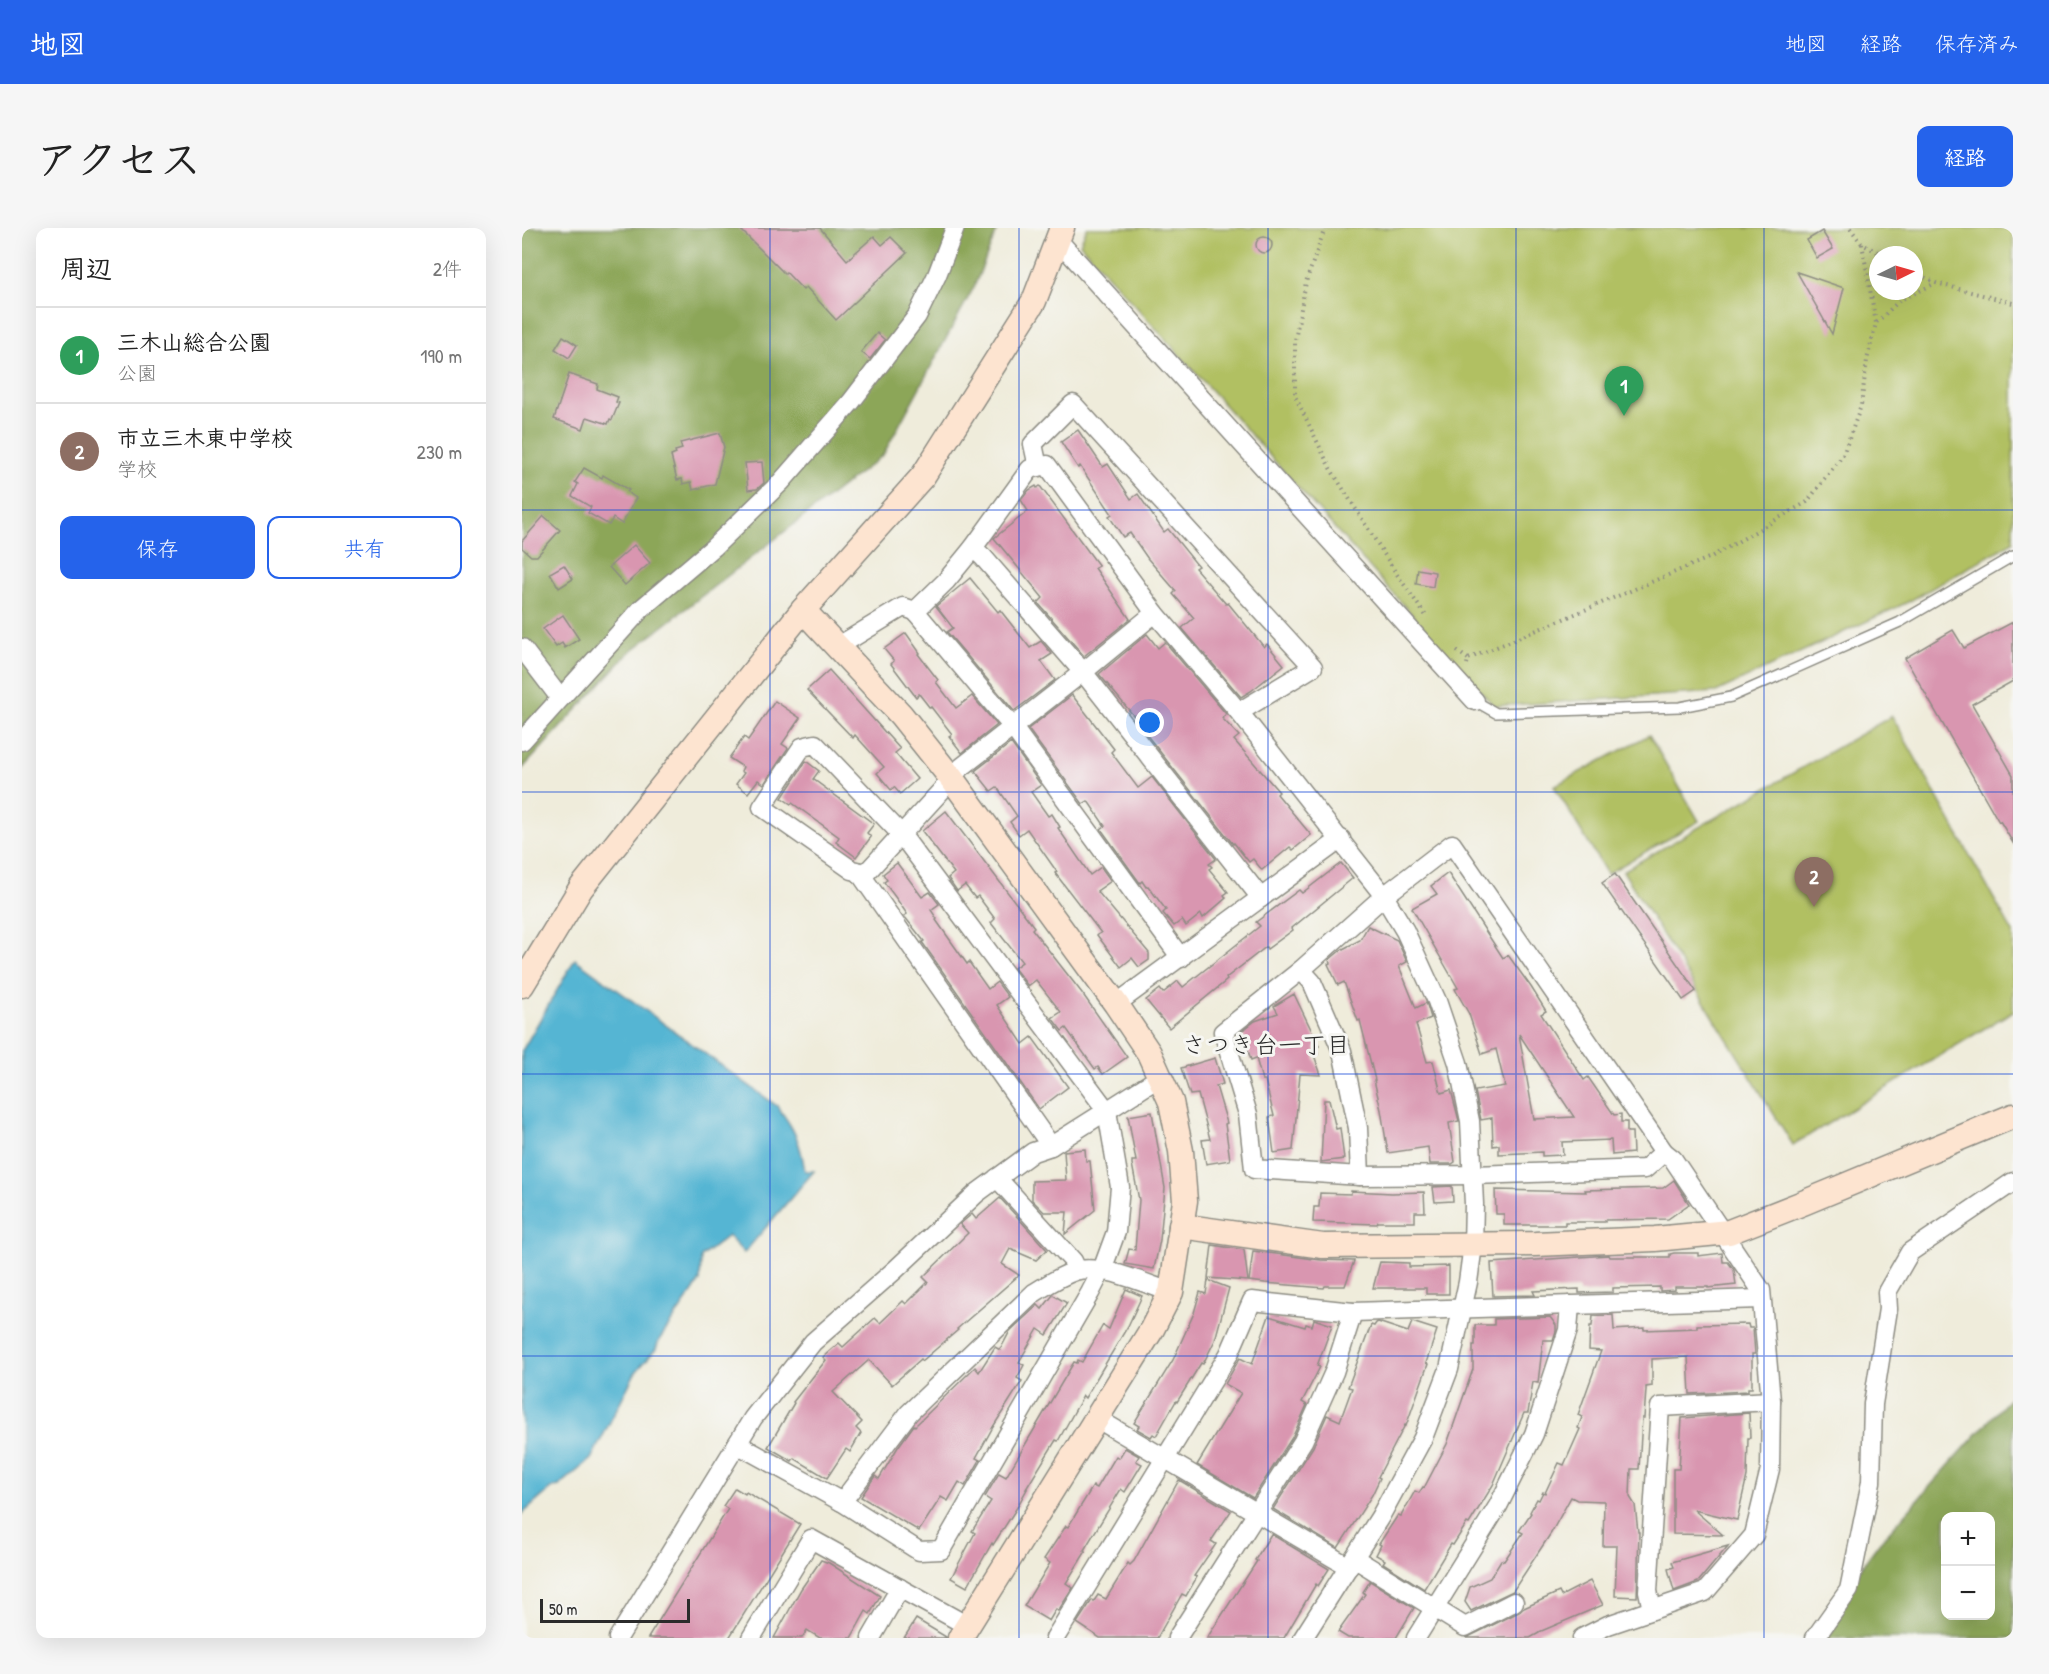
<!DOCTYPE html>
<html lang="ja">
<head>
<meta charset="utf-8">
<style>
  :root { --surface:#fff; --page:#f6f6f6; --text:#222; --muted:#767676; --line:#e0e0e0; --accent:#2563eb }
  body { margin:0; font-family:"Patrick Hand","Klee One",sans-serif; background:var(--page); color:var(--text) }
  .controls { position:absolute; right:18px; bottom:18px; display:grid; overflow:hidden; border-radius:12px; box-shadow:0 6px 24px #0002 }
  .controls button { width:54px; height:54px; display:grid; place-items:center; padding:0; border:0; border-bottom:2px solid var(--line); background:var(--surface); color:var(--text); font:30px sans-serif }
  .compass { position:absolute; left:1347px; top:18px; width:54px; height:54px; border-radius:50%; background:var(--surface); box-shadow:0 6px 24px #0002; rotate:85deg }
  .scale { position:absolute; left:18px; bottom:15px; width:150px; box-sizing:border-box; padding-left:6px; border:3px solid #2b2b2b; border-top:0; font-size:16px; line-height:21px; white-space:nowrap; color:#2b2b2b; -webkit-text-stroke:4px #f6f6f2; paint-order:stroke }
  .you { position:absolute; left:628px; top:495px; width:21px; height:21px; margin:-15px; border:4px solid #fff; border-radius:50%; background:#1a73e8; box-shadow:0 0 0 9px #1a73e833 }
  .badge { display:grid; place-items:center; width:39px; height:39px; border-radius:50%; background:var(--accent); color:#fff; font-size:20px; font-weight:700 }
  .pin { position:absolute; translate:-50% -50px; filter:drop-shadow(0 2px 3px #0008) }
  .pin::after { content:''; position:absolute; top:32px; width:21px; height:18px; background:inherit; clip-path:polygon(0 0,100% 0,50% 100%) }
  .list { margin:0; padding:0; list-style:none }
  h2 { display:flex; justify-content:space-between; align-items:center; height:78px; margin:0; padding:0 24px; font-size:26px }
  h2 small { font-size:20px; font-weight:400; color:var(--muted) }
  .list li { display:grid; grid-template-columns:39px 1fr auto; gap:18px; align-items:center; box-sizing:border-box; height:96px; padding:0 24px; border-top:2px solid var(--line) }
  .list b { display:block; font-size:22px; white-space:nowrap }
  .list p { margin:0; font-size:20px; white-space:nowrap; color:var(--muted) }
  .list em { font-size:20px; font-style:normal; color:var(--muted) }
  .actions { display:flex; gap:12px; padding:18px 24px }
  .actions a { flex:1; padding:14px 0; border:2px solid var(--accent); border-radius:12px; text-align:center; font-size:21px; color:var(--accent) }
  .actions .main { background:var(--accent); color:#fff }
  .map { position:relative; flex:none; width:1491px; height:1410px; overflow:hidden; border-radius:12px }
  header { display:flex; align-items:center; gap:36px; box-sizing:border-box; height:84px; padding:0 30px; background:var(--accent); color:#fff }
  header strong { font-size:28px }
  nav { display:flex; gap:33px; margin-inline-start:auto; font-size:21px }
  .intro { display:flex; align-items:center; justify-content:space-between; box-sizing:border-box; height:144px; padding:0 36px }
  h1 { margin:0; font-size:42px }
  .button { padding:15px 27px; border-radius:12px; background:var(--accent); color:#fff; font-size:21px; font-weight:700 }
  main { display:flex; gap:36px; padding:0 36px }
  aside { flex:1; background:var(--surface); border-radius:12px; box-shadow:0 6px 24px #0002 }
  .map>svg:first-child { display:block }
  .green { fill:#b1c062; stroke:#6e7646; stroke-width:1.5; fill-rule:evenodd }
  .forest { fill:#8ca658; stroke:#5c6842; stroke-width:1.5; fill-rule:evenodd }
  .water { fill:#55b5d3; stroke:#40707f; stroke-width:1.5 }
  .building { fill:#d996b0; fill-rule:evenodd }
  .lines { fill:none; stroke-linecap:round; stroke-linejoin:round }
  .lane-casing { stroke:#8d8c83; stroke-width:12 }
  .street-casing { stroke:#8d8c83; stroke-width:21 }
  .secondary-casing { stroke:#8d8c83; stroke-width:27 }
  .path { stroke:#8d8c83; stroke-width:4; stroke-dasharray:1.5 4.5; stroke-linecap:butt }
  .lane { stroke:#fff; stroke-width:9 }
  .street { stroke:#fff; stroke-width:18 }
  .secondary { stroke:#fde4d0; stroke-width:24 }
  .grid { fill:none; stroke:#1d4ed8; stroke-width:1.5; stroke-opacity:0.55 }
  .labels { text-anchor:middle; stroke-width:6; stroke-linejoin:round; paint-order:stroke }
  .neighbourhood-label { font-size:24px; fill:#2b2b2b; stroke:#f6f6f2 }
</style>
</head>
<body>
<header>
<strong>地図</strong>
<nav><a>地図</a><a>経路</a><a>保存済み</a></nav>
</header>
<div class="intro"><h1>アクセス</h1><a class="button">経路</a></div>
<main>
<aside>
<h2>周辺<small>2件</small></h2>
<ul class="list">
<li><span class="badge" style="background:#2e9e5b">1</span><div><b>三木山総合公園</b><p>公園</p></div><em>190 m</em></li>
<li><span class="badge" style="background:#8d6e63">2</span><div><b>市立三木東中学校</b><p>学校</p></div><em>230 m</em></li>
</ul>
<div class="actions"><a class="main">保存</a><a>共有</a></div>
</aside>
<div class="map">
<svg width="1491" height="1410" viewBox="0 0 1491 1410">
  <rect width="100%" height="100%" fill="#f6f6f2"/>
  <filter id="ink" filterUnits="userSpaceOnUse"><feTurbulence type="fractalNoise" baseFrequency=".0167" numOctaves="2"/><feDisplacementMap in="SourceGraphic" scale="12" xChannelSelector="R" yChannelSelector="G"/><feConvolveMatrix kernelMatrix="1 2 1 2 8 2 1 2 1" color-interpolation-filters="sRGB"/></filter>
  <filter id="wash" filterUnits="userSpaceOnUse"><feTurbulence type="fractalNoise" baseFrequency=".008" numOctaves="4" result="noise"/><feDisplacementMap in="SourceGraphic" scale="24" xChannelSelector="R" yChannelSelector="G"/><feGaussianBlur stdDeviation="1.35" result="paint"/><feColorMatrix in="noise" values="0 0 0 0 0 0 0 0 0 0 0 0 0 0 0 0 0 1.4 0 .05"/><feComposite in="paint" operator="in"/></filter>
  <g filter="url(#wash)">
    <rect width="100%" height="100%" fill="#efecdb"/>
    <!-- green -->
    <g class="green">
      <path d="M565,0H1491V314L1386,374L1194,464L972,478L558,16ZM1356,27H1392V63H1356Z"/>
      <polygon points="1370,488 1491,705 1491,783 1271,917 1101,643"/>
      <polygon points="1127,507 1177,593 1085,646 1032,558"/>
    </g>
    <!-- forest -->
    <g class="forest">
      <polygon points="0,0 476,0 452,59 361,227 108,424 0,541"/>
      <path d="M1491,1166V1410H1287L1357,1315ZM1424,1288H1468V1388H1424Z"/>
    </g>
    <!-- water -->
    <path class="water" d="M53,731L255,878C273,902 278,913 283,943H292L222,1025L206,1008L179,1029L178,1053L137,1112L134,1121L113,1145L69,1231L37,1258L30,1260L0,1286V823Z"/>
    <g id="blocks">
      <!-- building -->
      <g class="building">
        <polygon points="217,0 298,0 325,32 352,8 360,17 369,9 385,25 314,92 284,59 281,62 264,44 263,46"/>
        <polygon points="1300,3 1311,21 1295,30 1285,12"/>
        <circle cx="742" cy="17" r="8"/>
        <polygon points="1275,44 1322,60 1310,106"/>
        <polygon points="355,105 363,112 348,131 339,124"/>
        <polygon points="41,108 55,117 47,130 33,121"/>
        <polygon points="47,146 76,156 75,161 96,169 94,174 97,175 90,192 88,191 86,196 65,189 61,201 32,191"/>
        <polygon points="556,202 581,239 586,236 609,271 616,266 642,304 646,301 676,338 673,340 704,376 706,375 742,419 745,416 762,437 729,463 719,469 660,400 672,390 651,366 654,363 626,331 608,305 601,309 587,288 590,286 558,238 556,240 539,214"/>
        <polygon points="198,205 202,219 193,256 171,262 169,254 161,256 160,251 155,252 149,228 154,226 153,223 160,221 158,215"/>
        <polygon points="240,234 242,255 235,261 226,262 223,235"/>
        <polygon points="62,240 80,250 81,247 107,262 105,264 114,270 100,296 91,290 87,297 66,285 69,279 50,268 56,256 53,254"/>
        <polygon points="514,258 515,260 518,258 577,338 573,340 608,391 562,428 516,375 521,370 472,310 506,283 499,272 507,262"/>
        <polygon points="22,288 38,302 15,328 9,328 0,320 0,313"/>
        <polygon points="112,317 128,335 103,357 87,339"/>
        <polygon points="42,337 51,351 37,360 28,345"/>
        <polygon points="896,341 913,344 911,359 894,356"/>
        <polygon points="448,350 476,384 478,382 508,420 519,413 530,426 519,433 533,452 492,483 425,404 431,400 414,378"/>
        <polygon points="41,387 57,411 43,420 40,415 34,419 21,401"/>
        <polygon points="1491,394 1491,453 1450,476 1491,547 1491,615 1478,593 1477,594 1383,430 1431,402 1442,420"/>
        <polygon points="384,405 398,425 396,426 416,452 414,454 434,480 450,468 475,497 440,525 427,508 430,506 409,479 408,480 397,466 394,469 369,436 372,433 362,421"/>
        <polygon points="625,406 636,420 643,414 704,486 700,490 717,508 712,512 757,564 755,566 789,607 771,622 768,619 740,642 731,631 727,634 712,615 711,616 624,506 626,505 577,446"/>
        <polygon points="307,442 378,521 373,525 395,551 378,566 372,559 369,562 355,545 362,539 333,507 331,510 285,462"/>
        <polygon points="550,467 592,521 589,524 616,560 630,549 694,631 687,636 690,639 687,641 706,664 702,667 704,670 681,690 679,686 664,698 660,692 652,698 641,685 644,682 626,658 624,659 620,653 618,655 579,601 583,598 566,573 561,576 506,501"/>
        <polygon points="253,473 278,490 260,516 266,520 242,556 236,552 226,565 214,556 222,545 219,543 221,539 207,530 222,509 226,512"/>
        <polygon points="489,515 519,557 509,564 526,588 530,586 538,599 536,600 568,647 579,639 589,653 575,663 627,725 627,732 617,739 610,730 599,739 575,707 579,705 533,645 535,644 505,601 497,607 488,594 495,588 475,559 469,563 453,543"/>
        <polygon points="284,533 297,543 291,551 352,596 345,605 349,609 334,629 314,614 317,609 270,575 269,576 260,570"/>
        <polygon points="424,583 512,699 510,701 560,765 605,829 581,846 576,839 573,841 544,800 540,803 530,790 539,784 514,752 506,758 492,740 500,734 469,695 473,691 456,668 453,670 443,657 435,663 426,650 432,645 400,603"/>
        <polygon points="375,635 400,669 408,664 417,676 409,682 415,691 414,692 445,736 447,734 466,761 475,754 486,769 475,777 501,816 510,809 546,859 517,881 400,714 402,713 382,688 385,686 376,673 362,654 365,652 361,646"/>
        <polygon points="819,635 831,650 770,700 771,702 745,721 744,719 704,750 705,752 647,800 624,772 638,761 641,765 656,753 661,759 738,698 734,694 777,662 780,665"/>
        <path d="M926,645L981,730L986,727L1009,759L1024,783L1019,786L1062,852L1066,849L1092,887L1099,886V894H1105V904H1110L1111,925L1090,927L1089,912L1040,914L1041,927L1020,928V924L977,926V917L971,918L970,890L959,892L953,863L983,858L974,821L960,826L947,786L933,761L936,760L890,680L915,666L909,658ZM997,806L1052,889L1012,891Z"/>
        <polygon points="1093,646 1174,763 1161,772 1080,655"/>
        <polygon points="846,698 875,712 885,734 877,738 894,780 904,775 905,777 909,790 894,796 905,834 911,833 919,865 929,862 937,893 927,895 933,934 930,936 908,936 906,919 866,925 859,882 852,852 853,852 838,792 836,793 822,754 816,757 806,736 808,735 807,732 819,722 838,712"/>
        <polygon points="772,766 797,818 793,819 796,826 792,827 799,847 778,846 771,922 752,925 747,889 752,888 743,852 740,852 734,830 729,832 720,803 733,793 756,785 752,778"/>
        <polygon points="693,830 701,856 694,858 705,895 703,896 708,932 684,936 680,912 688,911 676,866 668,867 659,840"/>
        <polygon points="802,872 807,872 814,901 818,900 822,931 799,934"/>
        <polygon points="630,884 643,960 638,1012 632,1041 603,1036 607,1021 613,1022 617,972 610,936 610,933 614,933 606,888"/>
        <polygon points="563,921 564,933 568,933 573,982 543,1006 545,984 522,984 510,972 510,953 544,952 542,923"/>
        <polygon points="1152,952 1167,976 1146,991 1083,992 1083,994 1043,994 1043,997 982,997 982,986 974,986 973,962 1064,964 1063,962 1141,960"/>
        <polygon points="930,958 931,973 913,974 911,959"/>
        <polygon points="829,963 870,965 902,964 903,984 893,984 893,994 856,994 855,996 791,994 792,979 797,979 798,965 829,966"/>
        <polygon points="478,970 525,1022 514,1032 488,1021 480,1036 497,1047 435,1101 436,1102 400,1133 399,1131 370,1157 347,1132 311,1164 340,1194 334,1200 339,1205 328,1224 324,1221 305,1250 272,1230 270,1233 246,1219 272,1175 271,1174 304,1132 301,1129 317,1115 321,1119 353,1090 358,1095 381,1073 384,1076 406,1054 401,1049 446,1005 438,996 450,986 454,991"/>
        <polygon points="690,1017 722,1022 726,1053 686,1050"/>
        <polygon points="731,1023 799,1032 832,1033 823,1058 803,1058 802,1060 743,1055 727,1053"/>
        <polygon points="1152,1025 1176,1025 1176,1028 1200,1025 1201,1034 1206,1034 1212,1042 1214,1057 1186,1060 1186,1059 1153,1059 1153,1062 1138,1063 1138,1059 1091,1060 1091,1064 1057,1065 1057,1061 1011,1063 1013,1067 971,1068 969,1035 1087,1027 1088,1029 1148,1029 1148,1026"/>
        <polygon points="858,1034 887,1035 887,1039 927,1038 927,1066 904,1066 904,1060 851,1060"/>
        <polygon points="686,1052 707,1060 693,1112 681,1136 679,1135 655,1174 654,1173 634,1208 631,1206 629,1209 615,1201 617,1198 612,1195 651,1132 672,1085 678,1064 684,1066"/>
        <polygon points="604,1061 620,1068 606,1098 579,1143 563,1170 561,1168 536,1213 534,1212 504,1261 505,1261 494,1281 471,1317 470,1315 445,1359 429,1350 453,1305 450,1303 469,1273 463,1269 477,1245 484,1249 552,1134 555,1135 556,1132 560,1134 581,1097 587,1101"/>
        <polygon points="531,1067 545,1075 525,1107 516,1101 497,1134 502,1137 495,1150 500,1153 471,1199 454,1230 458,1232 443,1258 437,1254 426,1273 419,1269 397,1303 339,1269 353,1248 357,1251 376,1219 392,1197 393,1198 453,1139 457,1144 473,1119 478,1122 488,1103 516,1077 520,1081"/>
        <polygon points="1091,1087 1092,1102 1122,1100 1122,1102 1175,1100 1175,1097 1226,1096 1227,1100 1231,1100 1233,1126 1230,1126 1230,1160 1226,1160 1226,1163 1168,1166 1166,1129 1130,1131 1130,1158 1124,1159 1124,1162 1122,1190 1120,1190 1117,1241 1109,1241 1108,1269 1113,1277 1116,1304 1117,1304 1115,1369 1093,1368 1095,1318 1081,1318 1082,1273 1055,1272 1049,1269 1029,1305 991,1363 949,1383 943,1374 948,1359 968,1350 979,1332 982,1333 1001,1305 997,1303 1009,1285 1008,1284 1015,1271 1017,1272 1021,1264 1023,1265 1037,1235 1042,1237 1058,1201 1056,1200 1060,1189 1056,1187 1079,1123 1067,1122 1068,1098 1070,1098 1071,1088"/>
        <polygon points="747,1088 783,1099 784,1096 790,1098 792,1091 810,1097 795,1138 798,1139 780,1174 785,1177 771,1208 731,1270 675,1237 719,1165 703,1156 718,1130 730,1136"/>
        <polygon points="1028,1089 1034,1097 1034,1103 1031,1112 1021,1112 1016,1155 1011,1154 1006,1185 1002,1185 971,1257 947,1296 945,1295 931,1317 929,1316 902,1361 861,1335 863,1332 854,1327 859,1317 857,1316 876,1287 879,1288 893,1263 897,1265 901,1259 902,1260 925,1216 951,1141 951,1117 953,1117 953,1097 972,1097 972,1091"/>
        <polygon points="856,1094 886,1104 890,1094 915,1102 904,1135 906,1136 884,1198 883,1197 856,1249 858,1250 850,1267 816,1320 751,1281 791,1219 805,1187 818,1193 830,1160 826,1159 849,1097 852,1098 854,1095"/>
        <polygon points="1227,1185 1228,1210 1226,1210 1225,1248 1215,1292 1172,1282 1201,1307 1151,1306 1151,1241 1157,1241 1160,1190"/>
        <polygon points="603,1220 617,1228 614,1233 620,1236 603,1264 599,1261 562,1322 564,1323 544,1355 551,1360 536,1383 534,1381 527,1393 502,1378 528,1335 522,1331 544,1298 546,1299 571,1258 575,1260 594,1228 597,1230"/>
        <polygon points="657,1252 709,1283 689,1313 694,1316 672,1348 675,1349 664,1368 660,1366 635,1410 578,1410 555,1395 570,1372 572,1373 576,1367 584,1371 606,1335 608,1337 612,1333"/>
        <polygon points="213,1260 223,1266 224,1264 278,1296 207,1410 126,1410 206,1281 201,1278"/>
        <polygon points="749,1306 807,1341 796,1358 794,1356 762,1410 685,1410 735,1333 733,1332"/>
        <polygon points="1206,1318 1176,1354 1152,1363 1146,1341 1152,1339 1150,1334"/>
        <polygon points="299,1332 307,1335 358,1368 348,1386 344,1383 329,1410 298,1410 285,1402 280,1410 252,1410 279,1361"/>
        <polygon points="848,1353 892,1380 874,1410 826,1410 816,1404 843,1366 841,1364"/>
        <polygon points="1068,1353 1081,1377 1017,1404 1017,1405 1008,1410 944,1410 997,1384 1002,1380 1037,1364 1039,1368"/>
        <polygon points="394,1391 424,1409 424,1410 382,1410"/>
      </g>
    </g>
  </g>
  <g filter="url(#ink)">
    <use href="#blocks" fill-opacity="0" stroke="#8d8c83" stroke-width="1.5"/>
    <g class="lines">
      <defs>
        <polyline id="lane" points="953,473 974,485 1158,479 1209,469 1378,394 1491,328"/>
        <g id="street">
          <polyline points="535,11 953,473"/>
          <polyline points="516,239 511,216 551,176 791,439 717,484"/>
          <polyline points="451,320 461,329 561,444 739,670"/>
          <polyline points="315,419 381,379 393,383"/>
          <polyline points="0,420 38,470"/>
          <polyline points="0,513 120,380 192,319 259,254 329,174 395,88 415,47 433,0"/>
          <polyline points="427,549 561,444 633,385"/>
          <polygon points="930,616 1142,924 1123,941 951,947 838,948 732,941 726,886 701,804 779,742 862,668"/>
          <polyline points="337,644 529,918"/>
          <polyline points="659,730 490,498 393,383 424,353 451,320 508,241 525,237 633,385 717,484 862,668 883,703 915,773 936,835 948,893 952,976 951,1017 946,1054 927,1141 901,1210 858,1289 781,1410"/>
          <polyline points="779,742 790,754 820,823 836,900 838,948"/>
          <polyline points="594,776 819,611"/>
          <polyline points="475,950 551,1033 555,1042"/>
          <polyline points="574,1190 827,1339"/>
          <polyline points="215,1216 320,1274 397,1323 419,1322 568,1065 580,1042 594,1004 598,959 585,883 379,606 293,516 280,519 240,579 330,642 344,645 430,551"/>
          <path d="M320,1274L387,1185L512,1065C525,1057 538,1048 553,1043C579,1035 623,1056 649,1064"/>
          <polyline points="832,1330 943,1399 992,1374"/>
          <polyline points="1130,1382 1126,1363 1138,1179 1249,1173"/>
          <polyline points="96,1410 231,1190 291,1114 373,1042 455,965 511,924 529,918 638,849"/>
          <polyline points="229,1410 289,1311 444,1397"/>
          <polyline points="349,1410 378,1360"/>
          <polyline points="533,1410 707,1126 730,1073 831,1084 1239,1071"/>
          <polyline points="655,1410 781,1213 812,1144 831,1084"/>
          <polyline points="894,1410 976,1278 1012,1206 1046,1102 1048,1077"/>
          <polyline points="1060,1410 1086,1397 1183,1364 1232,1307 1248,1241 1249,1173 1239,1062 1151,931 1142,924"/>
          <polyline points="1293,1410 1327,1362 1349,1254 1351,1176 1366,1081 1365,1064 1388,1024 1491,954"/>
        </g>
        <g id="secondary">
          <polyline points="281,382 379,487 430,551 594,776 627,825 649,874 659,923 663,973 649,1064 630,1101 438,1410"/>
          <polyline points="0,757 59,660 281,382 401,248 512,73 540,0"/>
          <polyline points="659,998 801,1018 1013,1016 1133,1011 1207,1004 1281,975 1491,888"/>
        </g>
      </defs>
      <!-- lane casing -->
      <use href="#lane" class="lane-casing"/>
      <!-- street casing -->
      <use href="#street" class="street-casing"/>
      <!-- secondary casing -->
      <use href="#secondary" class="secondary-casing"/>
      <!-- path -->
      <g class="path">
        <polyline points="803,0 784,54 773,112 773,168 808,240 874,345 904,388"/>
        <polyline points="1328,0 1340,16 1361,27"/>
        <polyline points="1340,16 1354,95"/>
        <polyline points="1392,44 1414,55 1491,75"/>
        <polyline points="935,423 946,431"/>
        <polyline points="945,436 946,431 1189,329 1285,274 1321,227 1339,178 1345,132 1354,95 1378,72 1414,55"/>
      </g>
      <!-- lane -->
      <use href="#lane" class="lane"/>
      <!-- street -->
      <use href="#street" class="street"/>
      <!-- secondary -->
      <use href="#secondary" class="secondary"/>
    </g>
  </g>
  <!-- grid -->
  <path class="grid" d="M248,0V1410M497,0V1410M746,0V1410M994,0V1410M1242,0V1410M0,282H1491M0,564H1491M0,846H1491M0,1128H1491"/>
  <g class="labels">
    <!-- neighbourhood labels -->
    <g class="neighbourhood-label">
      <text x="744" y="825">さつき台一丁目</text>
    </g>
  </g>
</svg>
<div class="controls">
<button>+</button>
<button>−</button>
</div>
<svg class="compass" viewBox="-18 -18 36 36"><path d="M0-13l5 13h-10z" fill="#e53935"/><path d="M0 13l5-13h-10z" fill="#767676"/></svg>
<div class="scale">50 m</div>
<div class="you"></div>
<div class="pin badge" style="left:1102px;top:188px;background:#2e9e5b">1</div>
<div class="pin badge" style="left:1292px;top:679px;background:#8d6e63">2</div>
</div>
</main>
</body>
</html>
